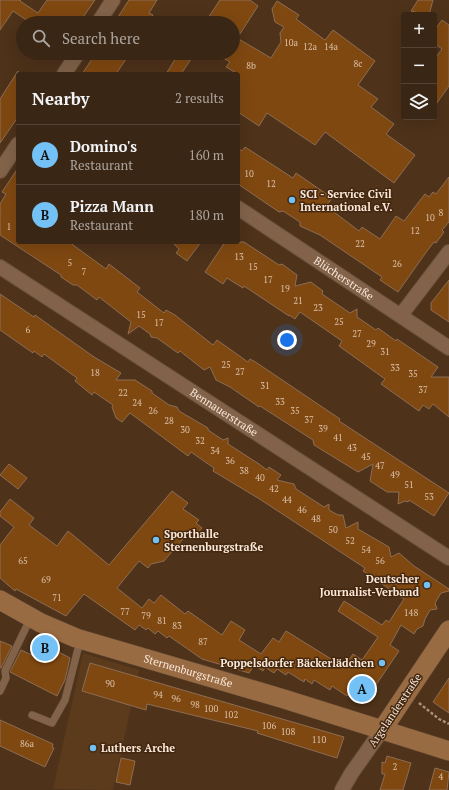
<!DOCTYPE html>
<html lang="en">
<head>
<meta charset="utf-8">
<style>
  :root { --surface:#3a2614; --page:#412e1d; --text:#f1f3f6; --muted:#aba5a0; --line:#544334; --accent:#73c1f5 }
  body { margin:0; font-family:"PT Serif",serif; background:var(--page); color:var(--text) }
  .controls { position:absolute; right:12px; top:12px; display:grid; overflow:hidden; border-radius:4px; box-shadow:0 4px 16px #0002 }
  .controls button { width:36px; height:36px; display:grid; place-items:center; padding:0; border:0; border-bottom:1px solid var(--line); background:var(--surface); color:var(--text); font:20px sans-serif }
  .you { position:absolute; left:287px; top:340px; width:14px; height:14px; margin:-10px; border:3px solid #fff; border-radius:50%; background:#1a73e8; box-shadow:0 0 0 6px #1a73e833 }
  .badge { display:grid; place-items:center; width:26px; height:26px; border-radius:50%; background:var(--accent); color:#111; font-size:13px; font-weight:700 }
  .pin { position:absolute; translate:-50% -50%; border:2px solid #fff; box-shadow:0 1px 4px #0006 }
  .list { margin:0; padding:0; list-style:none }
  h2 { display:flex; justify-content:space-between; align-items:center; height:52px; margin:0; padding:0 16px; font-size:17px }
  h2 small { font-size:13px; font-weight:400; color:var(--muted) }
  .list li { display:grid; grid-template-columns:26px 1fr auto; gap:12px; align-items:center; box-sizing:border-box; height:60px; padding:0 16px; border-top:1px solid var(--line) }
  .list b { display:block; font-size:15px; white-space:nowrap }
  .list p { margin:0; font-size:13px; white-space:nowrap; color:var(--muted) }
  .list em { font-size:13px; font-style:normal; color:var(--muted) }
  .icon { flex:none; width:22px; height:22px; fill:none; stroke:currentColor; stroke-width:2; stroke-linecap:round; stroke-linejoin:round }
  .map { position:relative; flex:none; width:449px; height:790px; overflow:hidden }
  .search { position:absolute; background:var(--surface); box-shadow:0 4px 16px #0002; left:16px; top:16px; width:224px; height:44px; display:flex; align-items:center; gap:10px; box-sizing:border-box; padding:0 14px; border-radius:22px; color:var(--muted); font-size:15px }
  .panel { position:absolute; background:var(--surface); box-shadow:0 4px 16px #0002; left:16px; top:72px; width:224px; height:172px; border-radius:4px }
  .map>svg:first-child { display:block }
  .built { fill:#5c3a1c }
  .building { fill:#7f4811; stroke:#8d6d54 }
  .lines { fill:none; stroke-linecap:round; stroke-linejoin:round }
  .lane-casing { stroke:#674f39; stroke-width:8 }
  .street-casing { stroke:#674f39; stroke-width:16 }
  .secondary-casing { stroke:#674f39; stroke-width:20 }
  .path { stroke:#a99280; stroke-width:2.5; stroke-dasharray:3 2; stroke-linecap:butt }
  .lane { stroke:#82634a; stroke-width:7 }
  .street { stroke:#82634a; stroke-width:14 }
  .secondary { stroke:#996b43; stroke-width:19 }
  .poi-dot { fill:#73c1f5; stroke:#43270f; stroke-width:1.5 }
  .labels { text-anchor:middle; stroke-width:3; stroke-linejoin:round; paint-order:stroke }
  .number-label { font-size:9px; fill:#dbc0a8 }
  .poi-label { font-size:11px; font-weight:bold; fill:#fae8da; stroke:#43270f; text-anchor:start }
  .street-label { font-size:11px; fill:#fae8da; stroke:#43270f }
</style>
</head>
<body>
<div class="map">
<svg width="449" height="790" viewBox="0 0 449 790">
  <rect width="100%" height="100%" fill="#4e321a"/>
  <!-- built -->
  <polygon class="built" points="83,653 139,670 113,790 53,789"/>
  <!-- building -->
  <g class="building">
    <polygon points="0,0 21,0 20,1 38,13 47,0 95,0 79,23 31,23 13,11 0,30"/>
    <polygon points="129,0 157,0 149,13 153,15 147,23 126,23 118,17"/>
    <polygon points="220,0 250,0 258,6 236,40 237,38 271,58 281,42 280,33 284,27 275,22 272,9 277,1 299,15 296,19 325,40 333,30 375,61 358,85 378,99 371,107 394,124 386,134 415,155 394,183 325,132 315,145 267,113 259,126 238,112 238,74 226,67 230,62 215,53 233,53 233,23 216,23 208,18"/>
    <polygon points="418,0 433,0 429,15 411,11"/>
    <polygon points="442,20 449,25 449,86 434,107 434,60 442,49 434,43 434,31"/>
    <polygon points="96,53 130,53 116,74 82,74"/>
    <polygon points="179,53 195,53 181,74 166,74"/>
    <polygon points="18,71 18,117 0,143 0,99"/>
    <polygon points="245,147 293,178 296,173 332,198 326,206 359,231 362,227 380,239 396,216 404,221 425,194 429,197 433,192 436,194 449,177 449,222 442,230 444,232 436,243 434,242 427,251 398,292 380,280 382,277 320,235 300,226 300,222 283,211 279,212 238,184 238,148 242,151"/>
    <polygon points="18,168 18,242 69,242 106,269 109,264 140,288 137,292 164,313 166,310 175,315 213,345 217,340 248,362 250,359 257,363 340,419 339,421 449,493 434,516 409,500 408,502 405,501 398,504 399,492 387,492 370,481 373,464 358,472 314,445 313,440 260,406 259,407 230,387 216,380 210,367 204,370 180,351 178,353 157,338 151,337 150,334 139,326 128,334 131,322 99,297 97,300 77,285 73,285 61,277 61,275 0,235 0,204 6,194 2,192"/>
    <polygon points="172,242 201,242 187,261 176,253 179,249"/>
    <polygon points="225,242 244,242 279,265 282,264 297,275 295,286 311,282 323,291 322,294 350,313 357,309 357,317 376,330 378,328 396,341 397,339 438,367 431,377 449,377 449,417 433,404 429,409 423,405 419,411 381,384 385,379 339,346 342,341 300,312 295,319 289,315 289,316 244,286 243,288 227,278 223,284 205,272"/>
    <polygon points="449,280 449,322 431,310 431,303"/>
    <polygon points="0,294 34,317 35,315 94,357 121,373 116,380 135,380 152,391 152,393 169,405 177,407 179,411 208,428 208,430 223,440 228,438 228,444 259,464 267,470 269,467 281,475 277,480 294,484 296,489 324,507 329,504 329,510 338,515 343,515 346,528 358,522 358,529 389,547 391,557 399,553 414,566 449,589 449,591 441,593 435,603 437,609 430,610 425,619 423,626 417,629 414,634 401,625 390,645 399,651 365,701 351,691 347,696 332,686 330,690 314,680 312,684 305,679 304,682 288,672 286,675 277,669 274,673 265,667 263,671 254,665 249,673 202,659 169,636 167,638 158,631 155,634 148,628 146,630 139,625 135,630 84,594 66,616 16,589 15,591 0,578 0,545 14,527 0,516 0,512 10,499 34,518 29,525 57,546 68,531 109,565 172,491 188,503 183,509 199,520 196,523 202,528 193,538 188,533 164,561 151,564 148,568 139,561 117,588 142,608 149,599 154,603 161,595 185,614 188,611 222,635 231,621 245,630 239,640 261,654 273,638 279,642 286,631 344,667 353,654 362,660 378,637 338,611 344,601 382,625 386,620 389,622 404,599 363,571 365,568 258,498 213,471 214,468 191,452 188,456 130,413 122,422 116,418 112,407 113,405 94,392 92,395 75,381 77,378 44,354 42,357 34,351 33,353 0,330"/>
    <polygon points="9,464 27,478 18,489 0,475"/>
    <polygon points="0,641 12,646 1,668 0,668"/>
    <polygon points="40,642 70,658 65,680 57,696 10,672 21,650 34,656"/>
    <polygon points="90,663 344,737 337,758 257,733 258,731 147,704 146,710 82,691"/>
    <polygon points="449,678 449,713 433,702"/>
    <polygon points="0,720 53,744 52,747 54,748 45,767 0,746"/>
    <polygon points="387,756 411,763 403,790 380,790 385,774 382,774 382,762 385,763"/>
    <polygon points="121,758 135,761 130,785 116,782"/>
    <polygon points="435,768 449,772 447,790 429,790"/>
  </g>
  <g class="lines">
    <defs>
      <g id="lane">
        <polyline points="0,691 6,678 5,671 31,617"/>
        <polyline points="32,715 52,723 65,700 80,641"/>
      </g>
      <g id="street">
        <polyline points="98,23 113,0"/>
        <polyline points="64,74 78,53"/>
        <polyline points="0,171 18,144"/>
        <path id="s1" d="M238,208L449,348"/>
        <path id="s2" d="M0,267L449,558"/>
        <polyline points="401,315 449,252"/>
        <polyline points="342,790 351,774 382,730"/>
      </g>
      <g id="secondary">
        <path id="s3" d="M0,600L41,623L76,638L284,699L449,751"/>
        <polyline points="382,730 449,630"/>
      </g>
    </defs>
    <!-- lane casing -->
    <use href="#lane" class="lane-casing"/>
    <!-- street casing -->
    <use href="#street" class="street-casing"/>
    <!-- secondary casing -->
    <use href="#secondary" class="secondary-casing"/>
    <!-- path -->
    <polyline class="path" points="419,703 439,719 449,724"/>
    <!-- lane -->
    <use href="#lane" class="lane"/>
    <!-- street -->
    <use href="#street" class="street"/>
    <!-- secondary -->
    <use href="#secondary" class="secondary"/>
  </g>
  <!-- markers -->
  <g class="poi-dot">
    <circle cx="292" cy="200" r="4"/>
    <circle cx="156" cy="540" r="4"/>
    <circle cx="427" cy="585" r="4"/>
    <circle cx="382" cy="663" r="4"/>
    <circle cx="93" cy="748" r="4"/>
  </g>
  <g class="labels">
    <!-- number labels -->
    <g class="number-label">
      <text x="291" y="46">10a</text>
      <text x="310" y="50">12a</text>
      <text x="331" y="50">14a</text>
      <text x="358" y="67">8c</text>
      <text x="251" y="69">8b</text>
      <text x="249" y="177">10</text>
      <text x="271" y="187">12</text>
      <text x="441" y="216">8</text>
      <text x="430" y="221">10</text>
      <text x="9" y="230">1</text>
      <text x="415" y="234">12</text>
      <text x="360" y="247">22</text>
      <text x="239" y="260">13</text>
      <text x="70" y="266">5</text>
      <text x="397" y="267">26</text>
      <text x="253" y="270">15</text>
      <text x="84" y="275">7</text>
      <text x="268" y="283">17</text>
      <text x="285" y="292">19</text>
      <text x="298" y="304">21</text>
      <text x="318" y="311">23</text>
      <text x="141" y="318">15</text>
      <text x="339" y="325">25</text>
      <text x="159" y="326">17</text>
      <text x="28" y="333">6</text>
      <text x="357" y="337">27</text>
      <text x="371" y="347">29</text>
      <text x="385" y="355">31</text>
      <text x="226" y="368">25</text>
      <text x="395" y="371">33</text>
      <text x="240" y="375">27</text>
      <text x="95" y="376">18</text>
      <text x="413" y="377">35</text>
      <text x="265" y="389">31</text>
      <text x="423" y="393">37</text>
      <text x="123" y="396">22</text>
      <text x="280" y="405">33</text>
      <text x="137" y="406">24</text>
      <text x="153" y="414">26</text>
      <text x="295" y="414">35</text>
      <text x="309" y="423">37</text>
      <text x="169" y="424">28</text>
      <text x="323" y="432">39</text>
      <text x="185" y="433">30</text>
      <text x="338" y="441">41</text>
      <text x="200" y="444">32</text>
      <text x="352" y="451">43</text>
      <text x="215" y="454">34</text>
      <text x="366" y="460">45</text>
      <text x="230" y="464">36</text>
      <text x="380" y="469">47</text>
      <text x="244" y="474">38</text>
      <text x="395" y="478">49</text>
      <text x="260" y="481">40</text>
      <text x="409" y="488">51</text>
      <text x="274" y="492">42</text>
      <text x="429" y="500">53</text>
      <text x="287" y="503">44</text>
      <text x="302" y="513">46</text>
      <text x="316" y="522">48</text>
      <text x="333" y="533">50</text>
      <text x="350" y="544">52</text>
      <text x="366" y="553">54</text>
      <text x="23" y="564">65</text>
      <text x="380" y="564">56</text>
      <text x="46" y="583">69</text>
      <text x="57" y="601">71</text>
      <text x="125" y="615">77</text>
      <text x="411" y="616">148</text>
      <text x="146" y="619">79</text>
      <text x="162" y="624">81</text>
      <text x="177" y="629">83</text>
      <text x="203" y="645">87</text>
      <text x="110" y="687">90</text>
      <text x="158" y="698">94</text>
      <text x="176" y="702">96</text>
      <text x="195" y="708">98</text>
      <text x="211" y="712">100</text>
      <text x="231" y="718">102</text>
      <text x="269" y="729">106</text>
      <text x="288" y="735">108</text>
      <text x="319" y="743">110</text>
      <text x="27" y="747">86a</text>
      <text x="395" y="770">2</text>
      <text x="441" y="780">4</text>
    </g>
    <!-- poi labels -->
    <g class="poi-label">
      <text x="300" y="198">SCI - Service Civil<tspan x="300" dy="13">International e.V.</tspan></text>
      <text x="164" y="538">Sporthalle<tspan x="164" dy="13">Sternenburgstraße</tspan></text>
      <text x="419" y="583" text-anchor="end">Deutscher<tspan x="419" dy="13">Journalist-Verband</tspan></text>
      <text x="374" y="667" text-anchor="end">Poppelsdorfer Bäckerlädchen</text>
      <text x="101" y="752">Luthers Arche</text>
    </g>
    <!-- street labels -->
    <g class="street-label">
      <text dy="4" stroke="none"><textPath href="#s1" startOffset="127">Blücherstraße</textPath></text>
      <text dy="4" stroke="none"><textPath href="#s2" startOffset="267">Bennauerstraße</textPath></text>
      <text dy="4" stroke="none"><textPath href="#s3" startOffset="202">Sternenburgstraße</textPath></text>
      <text transform="translate(395 710) rotate(-56)" y="4">Argelanderstraße</text>
    </g>
  </g>
</svg>
<div class="controls">
<button>+</button>
<button>−</button>
<button><svg class="icon" aria-label="layers" viewBox="0 0 24 24"><path d="M12 4l9 5-9 5-9-5zM3 14l9 5 9-5"/></svg></button>
</div>
<div class="you"></div>
<div class="pin badge" style="left:362px;top:689px">A</div>
<div class="pin badge" style="left:45px;top:648px">B</div>
<div class="search"><svg class="icon" aria-label="search" viewBox="0 0 24 24"><circle cx="10" cy="10" r="6"/><path d="M15 15l6 6"/></svg>Search here</div>
<section class="panel">
<h2>Nearby<small>2 results</small></h2>
<ul class="list">
<li><span class="badge">A</span><div><b>Domino's</b><p>Restaurant</p></div><em>160 m</em></li>
<li><span class="badge">B</span><div><b>Pizza Mann</b><p>Restaurant</p></div><em>180 m</em></li>
</ul>
</section>
</div>
</body>
</html>
